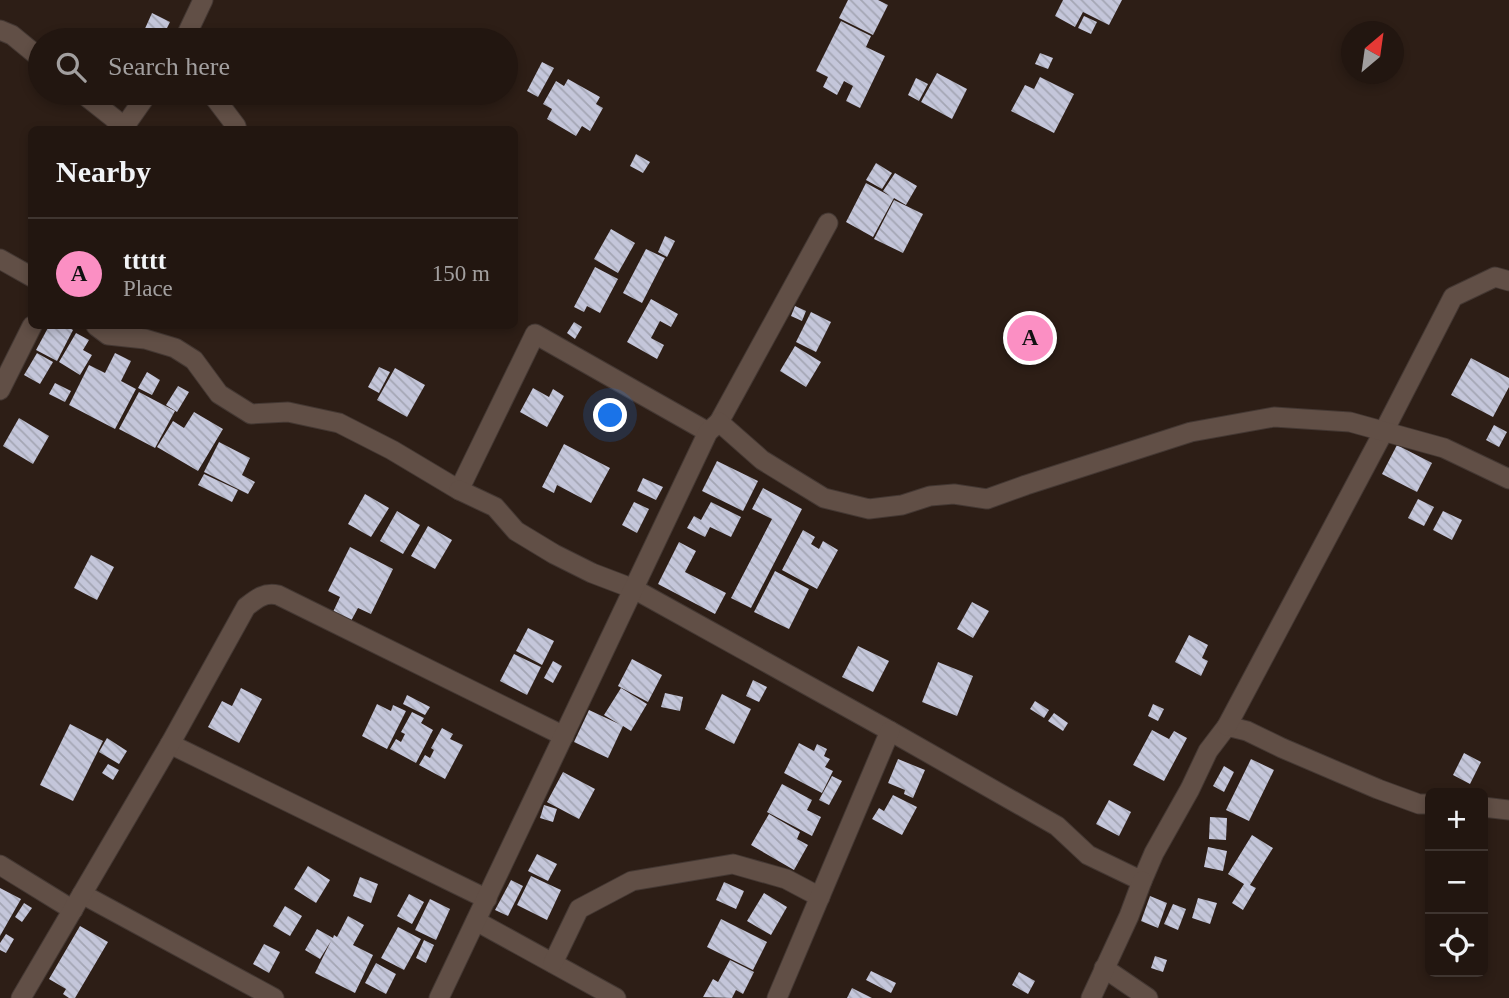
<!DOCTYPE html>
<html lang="en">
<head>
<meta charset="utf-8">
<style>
  :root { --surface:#221610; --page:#2e231e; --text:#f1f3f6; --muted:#a29f9f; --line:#3f3530; --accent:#fb8fc3 }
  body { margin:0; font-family:Georgia,serif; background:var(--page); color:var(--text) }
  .controls { position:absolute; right:21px; bottom:21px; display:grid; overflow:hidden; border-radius:10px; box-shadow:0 4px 10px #0003 }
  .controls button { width:63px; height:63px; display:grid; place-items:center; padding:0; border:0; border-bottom:2px solid var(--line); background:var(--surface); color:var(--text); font:35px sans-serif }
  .compass { position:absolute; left:1341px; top:21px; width:63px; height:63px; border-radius:50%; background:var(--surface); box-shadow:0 4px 10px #0003; rotate:29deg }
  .you { position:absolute; left:611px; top:416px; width:24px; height:24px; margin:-18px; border:5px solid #fff; border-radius:50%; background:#1a73e8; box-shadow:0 0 0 10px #1a73e833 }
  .badge { display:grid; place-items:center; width:46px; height:46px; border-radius:50%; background:var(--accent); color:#111; font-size:23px; font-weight:700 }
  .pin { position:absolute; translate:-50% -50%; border:4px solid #fff; box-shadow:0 2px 7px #0006 }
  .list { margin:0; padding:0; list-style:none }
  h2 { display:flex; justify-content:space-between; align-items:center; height:91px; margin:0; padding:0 28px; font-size:30px }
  h2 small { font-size:23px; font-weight:400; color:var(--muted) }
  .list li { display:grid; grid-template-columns:46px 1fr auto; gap:21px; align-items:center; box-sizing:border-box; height:112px; padding:0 28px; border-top:2px solid var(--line) }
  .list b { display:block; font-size:26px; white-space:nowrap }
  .list p { margin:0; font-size:23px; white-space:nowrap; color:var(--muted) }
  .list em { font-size:23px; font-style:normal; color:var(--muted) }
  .icon { flex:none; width:38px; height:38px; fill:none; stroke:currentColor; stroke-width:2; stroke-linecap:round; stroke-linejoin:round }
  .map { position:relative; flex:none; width:1509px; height:998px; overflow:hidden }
  .search { position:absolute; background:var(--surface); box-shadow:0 4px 10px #0003; left:28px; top:28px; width:490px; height:77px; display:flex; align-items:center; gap:18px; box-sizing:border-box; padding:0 24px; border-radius:38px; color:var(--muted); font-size:26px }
  .panel { position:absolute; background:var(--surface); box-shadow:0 4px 10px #0003; left:28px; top:126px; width:490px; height:203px; border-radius:10px }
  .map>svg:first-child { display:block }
  .building { fill:url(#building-back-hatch) }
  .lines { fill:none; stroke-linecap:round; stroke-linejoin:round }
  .minor-casing { stroke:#443833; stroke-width:21 }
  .minor { stroke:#614f46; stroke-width:19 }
</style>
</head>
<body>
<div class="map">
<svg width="1509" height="998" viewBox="0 0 1509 998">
  <defs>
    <pattern id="building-back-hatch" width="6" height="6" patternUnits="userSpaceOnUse" patternTransform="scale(1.75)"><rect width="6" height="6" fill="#c4c6da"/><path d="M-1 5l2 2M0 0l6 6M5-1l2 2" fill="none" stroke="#a4a6b4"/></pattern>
  </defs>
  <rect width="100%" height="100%" fill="#2d1e16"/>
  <!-- building -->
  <g class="building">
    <polygon points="848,0 878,0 888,5 873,35 839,18"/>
    <polygon points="1063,0 1122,0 1109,25 1083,12 1075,27 1055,16"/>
    <polygon points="152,13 170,22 161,40 156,40 143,33"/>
    <polygon points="1084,16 1097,22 1091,34 1078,28"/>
    <polygon points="841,21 871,36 866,47 885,56 860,108 846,101 853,86 844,81 837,95 823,87 828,77 816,71"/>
    <polygon points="1040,53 1053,58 1048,69 1035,64"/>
    <polygon points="542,62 554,68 538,97 527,91"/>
    <polygon points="937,73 967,89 952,119 921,102"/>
    <polygon points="1040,77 1074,94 1054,133 1011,111 1025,85 1034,89"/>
    <polygon points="916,78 928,84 919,101 908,95"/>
    <polygon points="568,79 600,97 596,104 603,108 590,131 582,126 576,136 547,119 552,109 543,104 556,81 564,86"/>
    <polygon points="636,154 650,162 643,173 630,166"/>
    <polygon points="876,163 892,173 882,189 866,180"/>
    <polygon points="895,173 917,186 906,205 894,198 873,237 846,222 866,183 890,196 883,191"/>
    <polygon points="894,200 923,214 903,253 874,239"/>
    <polygon points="611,229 635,243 618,273 594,259"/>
    <polygon points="665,236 675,241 667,257 658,252"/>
    <polygon points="646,249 665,258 642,303 623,293"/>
    <polygon points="595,267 618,279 600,313 587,306 584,312 574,307"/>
    <polygon points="651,299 678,314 671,327 660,321 651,338 664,345 657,359 627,342"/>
    <polygon points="795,306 806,311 802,321 791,316"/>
    <polygon points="811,312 831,322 816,352 796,342"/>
    <polygon points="574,322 582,327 575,339 567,333"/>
    <polygon points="49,326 66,326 73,330 57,361 36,350"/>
    <polygon points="76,333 89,340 83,350 92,355 80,375 59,362"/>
    <polygon points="795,346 821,362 806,387 780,371"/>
    <polygon points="37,353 53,362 40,384 24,375"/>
    <polygon points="115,353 131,361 121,381 136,389 115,429 69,405 89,365 105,373"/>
    <polygon points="1471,358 1509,378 1509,387 1493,417 1451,395"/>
    <polygon points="379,367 390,372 379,393 368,387"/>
    <polygon points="395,368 425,385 407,417 377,400"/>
    <polygon points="147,372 160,380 152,395 138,388"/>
    <polygon points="55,383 71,391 65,402 49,394"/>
    <polygon points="178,386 189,392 177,412 166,405"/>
    <polygon points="533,388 549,397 553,389 564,396 547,427 520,412"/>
    <polygon points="139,392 175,411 155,448 119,429"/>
    <polygon points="194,412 223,429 198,471 157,447 173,421 184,428"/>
    <polygon points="19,418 49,436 33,464 3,446"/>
    <polygon points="1494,425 1507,432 1499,447 1486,440"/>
    <polygon points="219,442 250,458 242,475 255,482 248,494 204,472"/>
    <polygon points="564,444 610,468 591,503 557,485 554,493 542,487"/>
    <polygon points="1397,445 1432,463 1417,492 1382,474"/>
    <polygon points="717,461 758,481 743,511 702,491"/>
    <polygon points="204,474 238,490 232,502 198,485"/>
    <polygon points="643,478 663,487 656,500 637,491"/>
    <polygon points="763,488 802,509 751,608 731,598 772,519 752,509"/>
    <polygon points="365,494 389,508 371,537 348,524"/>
    <polygon points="1418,499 1434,507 1424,526 1408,518"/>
    <polygon points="634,502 649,509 637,533 622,525"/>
    <polygon points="711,502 741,517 731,537 710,527 705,537 687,528 694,516 701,520"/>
    <polygon points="397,511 420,525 403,554 380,541"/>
    <polygon points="1443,511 1462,520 1452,540 1433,530"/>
    <polygon points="428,526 452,540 435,569 411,556"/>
    <polygon points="803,530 815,537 811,544 819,549 823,541 838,550 817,589 782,570"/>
    <polygon points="679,542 696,551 685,572 726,593 715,614 658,584"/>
    <polygon points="350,547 393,569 371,614 358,608 351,621 333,612 340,597 328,591"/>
    <polygon points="91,555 114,567 97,600 74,588"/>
    <polygon points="775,571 809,589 789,629 754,612"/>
    <polygon points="972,602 989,611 973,638 957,629"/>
    <polygon points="528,628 554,641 542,665 516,651"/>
    <polygon points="1189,635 1208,645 1202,658 1208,661 1201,676 1175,662"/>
    <polygon points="858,646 889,661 873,692 842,677"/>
    <polygon points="514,654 541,667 527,695 500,681"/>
    <polygon points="632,659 662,675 648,702 618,686"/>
    <polygon points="553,661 562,666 553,683 544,678"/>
    <polygon points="938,662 973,676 957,716 922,702"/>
    <polygon points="753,680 767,687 759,702 746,696"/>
    <polygon points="241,688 262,699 239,743 208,727 222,701 232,706"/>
    <polygon points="621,688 647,704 631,731 623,726 608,758 574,742 589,710 619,724 604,715"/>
    <polygon points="665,693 683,697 680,711 661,707"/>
    <polygon points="722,694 751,709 734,744 705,729"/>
    <polygon points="407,695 430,707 425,715 403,704"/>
    <polygon points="1035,701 1049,710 1044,718 1030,709"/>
    <polygon points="377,704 391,711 393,705 406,711 387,749 362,736"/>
    <polygon points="1153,704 1164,709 1158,721 1148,716"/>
    <polygon points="412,712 424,718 421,723 433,730 416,763 390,749 396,739 401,742 405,734 401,732"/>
    <polygon points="1054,713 1068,723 1063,731 1048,721"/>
    <polygon points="70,724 103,741 73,801 40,785"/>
    <polygon points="442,728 453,734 450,739 463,745 445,779 419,765 425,755 430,758 434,750 431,748"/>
    <polygon points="1152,730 1169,739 1174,731 1187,738 1164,781 1133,765"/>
    <polygon points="107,738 127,751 119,764 99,752"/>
    <polygon points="799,743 814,751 817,744 827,749 824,756 830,759 825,767 833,771 822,793 784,773"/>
    <polygon points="1464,753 1481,762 1470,784 1453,775"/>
    <polygon points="898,759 925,770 913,798 904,794 905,790 888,783"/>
    <polygon points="1251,759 1274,770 1249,821 1226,810"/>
    <polygon points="108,764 119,770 113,780 102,773"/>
    <polygon points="1224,766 1234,772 1224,792 1213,786"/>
    <polygon points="563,772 595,789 579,819 547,802"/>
    <polygon points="832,776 842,781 829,805 819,800"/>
    <polygon points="782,784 812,800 807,810 821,817 812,836 767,812"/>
    <polygon points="893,795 917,807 902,835 872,819 879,808 884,811"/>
    <polygon points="1109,800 1131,812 1119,836 1096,824"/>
    <polygon points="544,805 557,809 553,822 540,818"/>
    <polygon points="769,814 800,832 797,839 808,845 794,870 751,845"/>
    <polygon points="1210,817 1227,818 1226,840 1209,839"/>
    <polygon points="1252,835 1273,848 1250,885 1256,888 1243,910 1232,903 1244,884 1228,874"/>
    <polygon points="1208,847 1227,851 1223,871 1204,867"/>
    <polygon points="537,854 557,864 548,881 528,871"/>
    <polygon points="308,866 330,880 316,903 294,889"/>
    <polygon points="531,876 561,890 547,920 517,905"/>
    <polygon points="360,877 378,884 371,903 353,896"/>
    <polygon points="511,880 523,886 508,916 495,910"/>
    <polygon points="724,882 744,891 736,909 716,900"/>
    <polygon points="0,888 21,899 0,936"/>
    <polygon points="764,893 787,907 771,935 747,921"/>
    <polygon points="409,894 424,902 412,924 397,916"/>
    <polygon points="1150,896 1167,903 1158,928 1141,921"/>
    <polygon points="1198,898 1217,903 1210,924 1192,918"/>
    <polygon points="430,899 450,909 436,940 415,930"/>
    <polygon points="24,903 32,908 22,922 15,917"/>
    <polygon points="1173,904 1186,909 1178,930 1164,924"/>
    <polygon points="285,906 302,916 290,936 273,926"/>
    <polygon points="348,916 364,925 353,945 373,955 355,993 315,973 331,941 320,959 305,950 317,929 333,938 334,935 337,937"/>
    <polygon points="721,919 767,942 753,970 707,947"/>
    <polygon points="80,926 108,942 75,998 69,998 63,994 66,989 49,979"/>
    <polygon points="398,927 421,939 404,970 381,958"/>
    <polygon points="6,934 14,939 6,953 0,950 0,943"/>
    <polygon points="424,940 434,945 426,963 416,958"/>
    <polygon points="264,944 280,952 269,973 253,964"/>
    <polygon points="1155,956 1167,960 1163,972 1151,968"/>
    <polygon points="730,960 754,972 743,994 736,990 732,998 703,997 713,979 718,982"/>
    <polygon points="376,963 396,974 386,994 365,983"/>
    <polygon points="871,971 896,983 891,993 866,980"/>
    <polygon points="1019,972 1035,981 1028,994 1012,985"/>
    <polygon points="852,988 872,998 847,998"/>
  </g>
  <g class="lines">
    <defs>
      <g id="minor">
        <polyline points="0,30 12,35 40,58"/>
        <polyline points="184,40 203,0"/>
        <polyline points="82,93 116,120 118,130"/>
        <polyline points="211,93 236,126 237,130"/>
        <polyline points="122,130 148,93"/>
        <polyline points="0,259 32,277"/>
        <polyline points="96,326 108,335 145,339 175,348 194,360 219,394 251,414 288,412 339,423 392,450 459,490 535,334 708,432"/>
        <polyline points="0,390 32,326"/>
        <polyline points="719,422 828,223"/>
        <polyline points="459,490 495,507 516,531 554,554 592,573 634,589 890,731 1057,826 1088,855 1142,881 1154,853 1190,789 1208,751 1227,726 1247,731 1282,748 1378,789 1419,804 1430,804"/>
        <polyline points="1227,726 1384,431 1453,297 1495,277 1509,281"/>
        <polyline points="170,744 487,899"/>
        <polyline points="1483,807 1509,810"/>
        <polyline points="0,865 73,910"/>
        <polyline points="82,894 274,998"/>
        <polyline points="476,921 616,998"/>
        <polyline points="553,963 579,909 632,881 733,864 786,879 820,897"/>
        <polyline points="1104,968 1148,998"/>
        <path d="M21,998L170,744L246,607C256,599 264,592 278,595L564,736"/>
        <polyline points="439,998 708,432 719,422 762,460 824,498 869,509 902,505 930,496 954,494 987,499 1026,485 1191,432 1274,417 1350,422 1444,448 1509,479"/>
        <polyline points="777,998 890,731"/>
        <polyline points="1091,998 1129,916 1142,881"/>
      </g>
    </defs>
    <!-- minor casing -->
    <use href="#minor" class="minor-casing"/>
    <!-- minor -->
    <use href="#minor" class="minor"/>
  </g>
</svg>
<div class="controls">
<button>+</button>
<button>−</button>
<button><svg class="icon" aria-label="locate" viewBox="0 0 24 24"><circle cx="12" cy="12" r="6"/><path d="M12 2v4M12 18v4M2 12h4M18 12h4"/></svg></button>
</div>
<svg class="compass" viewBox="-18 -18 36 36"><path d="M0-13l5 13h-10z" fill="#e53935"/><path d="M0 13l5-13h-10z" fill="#a29f9f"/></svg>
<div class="you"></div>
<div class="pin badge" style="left:1030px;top:338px">A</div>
<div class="search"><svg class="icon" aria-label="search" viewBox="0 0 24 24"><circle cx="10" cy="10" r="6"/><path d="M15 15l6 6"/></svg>Search here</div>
<section class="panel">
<h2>Nearby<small></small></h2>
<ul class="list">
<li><span class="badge">A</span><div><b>ttttt</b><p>Place</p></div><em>150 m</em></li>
</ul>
</section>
</div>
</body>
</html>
